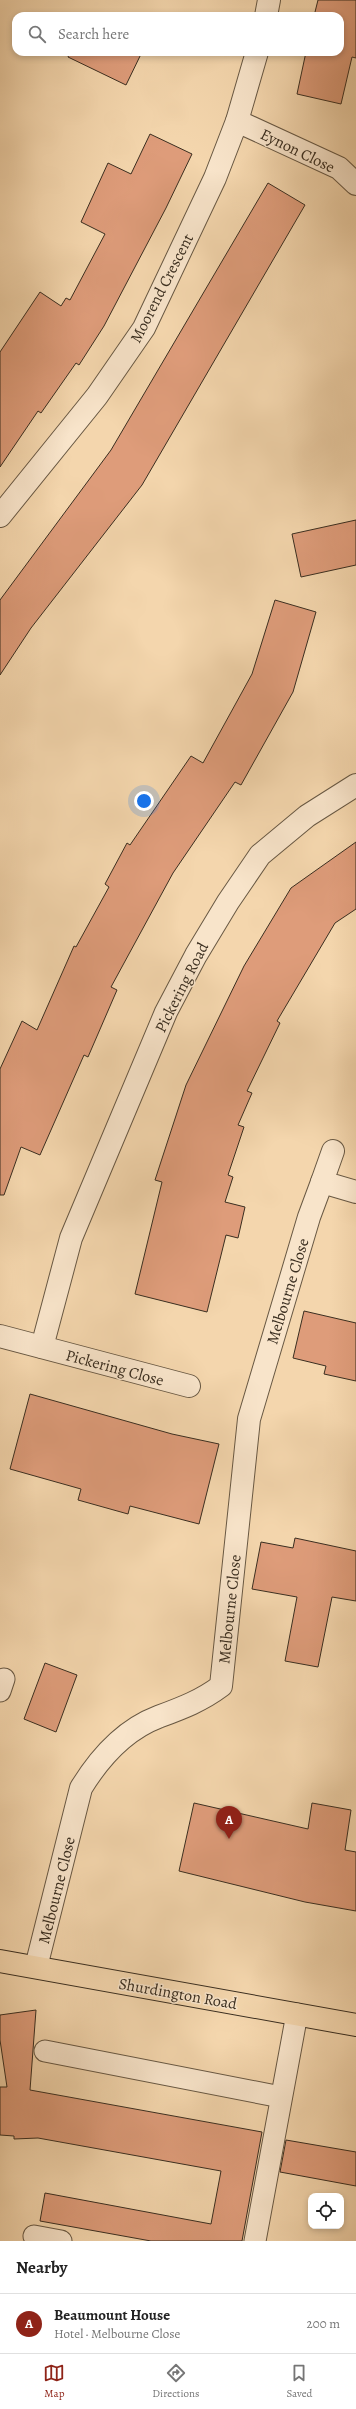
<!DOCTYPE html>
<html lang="en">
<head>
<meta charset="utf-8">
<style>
  :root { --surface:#fff; --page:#f2f2f2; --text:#222; --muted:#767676; --line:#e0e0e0; --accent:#8f2418 }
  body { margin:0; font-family:Alegreya,serif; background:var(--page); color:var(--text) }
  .controls { position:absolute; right:12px; bottom:12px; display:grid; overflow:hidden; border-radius:8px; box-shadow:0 2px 6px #0003 }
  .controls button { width:36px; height:36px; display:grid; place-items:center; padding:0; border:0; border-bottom:1px solid var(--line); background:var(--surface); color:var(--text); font:20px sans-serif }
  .you { position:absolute; left:144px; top:801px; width:14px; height:14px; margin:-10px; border:3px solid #fff; border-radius:50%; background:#1a73e8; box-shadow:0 0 0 6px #1a73e833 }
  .badge { display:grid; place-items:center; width:26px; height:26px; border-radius:50%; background:var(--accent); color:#fff; font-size:13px; font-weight:700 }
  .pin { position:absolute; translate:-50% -33px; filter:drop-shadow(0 1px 2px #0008) }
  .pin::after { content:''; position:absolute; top:21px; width:14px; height:12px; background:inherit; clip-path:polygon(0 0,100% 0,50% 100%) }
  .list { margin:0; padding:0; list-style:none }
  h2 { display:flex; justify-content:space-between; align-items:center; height:52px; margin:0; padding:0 16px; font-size:17px }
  h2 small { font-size:13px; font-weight:400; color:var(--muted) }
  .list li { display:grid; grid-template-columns:26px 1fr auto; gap:12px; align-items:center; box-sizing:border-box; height:60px; padding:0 16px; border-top:1px solid var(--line) }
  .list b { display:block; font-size:15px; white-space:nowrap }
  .list p { margin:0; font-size:13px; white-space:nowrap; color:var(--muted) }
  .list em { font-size:13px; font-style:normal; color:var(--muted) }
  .icon { flex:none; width:22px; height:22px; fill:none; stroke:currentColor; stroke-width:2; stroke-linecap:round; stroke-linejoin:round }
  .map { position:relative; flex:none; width:356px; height:2241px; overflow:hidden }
  .search { position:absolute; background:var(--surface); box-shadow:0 2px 6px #0003; left:12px; right:12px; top:12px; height:44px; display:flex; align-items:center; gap:10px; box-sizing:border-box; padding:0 14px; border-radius:12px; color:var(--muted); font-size:15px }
  .sheet { height:112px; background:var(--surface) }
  nav { display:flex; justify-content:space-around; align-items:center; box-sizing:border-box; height:56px; border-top:1px solid var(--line); background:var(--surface); font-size:11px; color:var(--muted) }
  nav a { display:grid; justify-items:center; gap:2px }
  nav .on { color:var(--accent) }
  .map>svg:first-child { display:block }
  .building { fill:#de9c7a; stroke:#3a2e20 }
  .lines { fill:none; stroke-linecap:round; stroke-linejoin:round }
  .lane-casing { stroke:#685843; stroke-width:23 }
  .street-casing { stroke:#685843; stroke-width:24 }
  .primary-casing { stroke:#3a2e20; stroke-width:24 }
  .lane { stroke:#f8e4ca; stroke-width:21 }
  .street { stroke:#f8e4ca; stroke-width:22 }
  .primary { stroke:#f4d6ad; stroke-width:22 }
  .labels { text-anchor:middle; stroke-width:3; stroke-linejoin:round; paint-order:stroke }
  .street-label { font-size:16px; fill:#3a2e20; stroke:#f8e4ca }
</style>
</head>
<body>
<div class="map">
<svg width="356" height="2241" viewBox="0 0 356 2241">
  <rect width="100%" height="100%" fill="#f4d6ad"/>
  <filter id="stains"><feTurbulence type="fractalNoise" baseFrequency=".005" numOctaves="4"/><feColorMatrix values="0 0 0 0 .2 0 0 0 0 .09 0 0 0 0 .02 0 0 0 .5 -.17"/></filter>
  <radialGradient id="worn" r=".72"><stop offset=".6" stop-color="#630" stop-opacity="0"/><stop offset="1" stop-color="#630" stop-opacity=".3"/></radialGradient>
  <!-- building -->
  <g class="building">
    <polygon points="318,0 356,0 356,58 352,57 341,104 297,94 306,52 340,52 340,16 314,16"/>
    <polygon points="70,52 142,52 126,85 68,57"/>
    <polygon points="150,134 192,154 166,208 104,326 79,365 76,363 41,413 38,411 0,467 0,352 40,292 61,306 66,298 70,300 105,234 81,222 108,163 131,174"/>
    <polygon points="268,183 305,205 142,485 31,628 0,675 0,600 111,450"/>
    <polygon points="356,520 356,565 301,577 292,534"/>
    <polygon points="275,600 316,612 293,692 241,785 235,782 173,873 111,987 117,990 88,1057 84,1055 40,1155 21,1147 4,1195 0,1195 0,1069 22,1021 37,1030 74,946 76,947 109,887 105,884 127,843 130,845 191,756 203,763 252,674"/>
    <polygon points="356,842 356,909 335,923 277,1021 280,1023 247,1091 252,1093 238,1125 244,1127 228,1175 233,1177 225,1202 245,1207 238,1238 226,1235 207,1312 135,1294 162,1182 155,1180 186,1085 244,966 291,888"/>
    <polygon points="304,1311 356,1323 356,1381 324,1374 326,1366 293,1358"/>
    <polygon points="30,1394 172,1434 219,1444 199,1524 130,1506 128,1514 78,1500 81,1489 10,1469"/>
    <polygon points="295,1538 356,1551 356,1601 332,1597 318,1667 285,1661 297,1597 252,1589 261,1542 293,1548"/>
    <polygon points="45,1663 77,1675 56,1732 24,1719"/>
    <polygon points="194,1803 308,1829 312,1803 351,1810 345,1850 356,1852 356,1911 305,1902 179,1871"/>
    <polygon points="36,2010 30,2090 262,2132 242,2241 151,2241 40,2221 45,2193 211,2224 221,2171 38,2138 14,2139 14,2136 0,2135 0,2087 7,2087 0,2040 0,2015"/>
    <polygon points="286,2140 356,2152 356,2186 280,2172"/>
  </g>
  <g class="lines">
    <defs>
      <g id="lane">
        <polyline points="0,1691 4,1679"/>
        <polyline points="45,2051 281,2097"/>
        <polyline points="34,2236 61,2241"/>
        <polyline points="255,2241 297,2014"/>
      </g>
      <g id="street">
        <polyline points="266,16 269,0"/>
        <polyline points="237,121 339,168 356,184"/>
        <polyline points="0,516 97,396 144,328 215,178 237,121 257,52"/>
        <polyline points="333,1151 322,1182 356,1192"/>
        <polyline points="0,1336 189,1386"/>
        <polyline points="42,1347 71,1238 166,1012 196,955 228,902 260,855 307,816 356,785"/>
        <path d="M36,1967L81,1788C100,1757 124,1730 158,1717C182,1708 201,1701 221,1686L249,1419L309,1217L322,1182"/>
      </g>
      <polyline id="primary" points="0,1961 356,2025"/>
    </defs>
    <!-- lane casing -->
    <use href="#lane" class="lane-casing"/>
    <!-- street casing -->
    <use href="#street" class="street-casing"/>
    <!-- primary casing -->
    <use href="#primary" class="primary-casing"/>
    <!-- lane -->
    <use href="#lane" class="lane"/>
    <!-- street -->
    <use href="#street" class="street"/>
    <!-- primary -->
    <use href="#primary" class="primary"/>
  </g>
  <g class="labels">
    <!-- street labels -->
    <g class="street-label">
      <text transform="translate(298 150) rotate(26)" y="6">Eynon Close</text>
      <text transform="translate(161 288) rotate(-63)" y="6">Moorend Crescent</text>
      <text transform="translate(181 987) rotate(-63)" y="6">Pickering Road</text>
      <text transform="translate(287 1291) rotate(-73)" y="6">Melbourne Close</text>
      <text transform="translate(115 1367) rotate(15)" y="6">Pickering Close</text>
      <text transform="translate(229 1609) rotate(-84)" y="6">Melbourne Close</text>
      <text transform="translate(56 1890) rotate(-76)" y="6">Melbourne Close</text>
      <text transform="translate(178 1993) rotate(10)" y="6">Shurdington Road</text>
    </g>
  </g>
  <rect width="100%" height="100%" filter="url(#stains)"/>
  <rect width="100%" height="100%" fill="url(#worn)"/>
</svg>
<div class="controls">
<button><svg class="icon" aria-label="locate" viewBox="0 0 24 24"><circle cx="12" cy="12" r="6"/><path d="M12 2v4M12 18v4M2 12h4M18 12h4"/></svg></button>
</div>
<div class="you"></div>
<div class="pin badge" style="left:229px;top:1839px">A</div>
<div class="search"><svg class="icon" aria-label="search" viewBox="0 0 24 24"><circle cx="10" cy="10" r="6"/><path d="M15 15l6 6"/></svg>Search here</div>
</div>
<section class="sheet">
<h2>Nearby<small></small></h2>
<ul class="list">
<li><span class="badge">A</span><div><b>Beaumount House</b><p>Hotel · Melbourne Close</p></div><em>200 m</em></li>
</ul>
</section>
<nav>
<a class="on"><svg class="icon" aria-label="map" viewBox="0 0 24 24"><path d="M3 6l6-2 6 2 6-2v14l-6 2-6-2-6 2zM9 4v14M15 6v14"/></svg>Map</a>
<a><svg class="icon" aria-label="directions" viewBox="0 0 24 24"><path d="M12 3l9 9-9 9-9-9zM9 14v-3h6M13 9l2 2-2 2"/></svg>Directions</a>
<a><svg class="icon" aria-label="saved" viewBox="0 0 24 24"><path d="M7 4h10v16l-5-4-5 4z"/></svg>Saved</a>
</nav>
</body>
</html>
